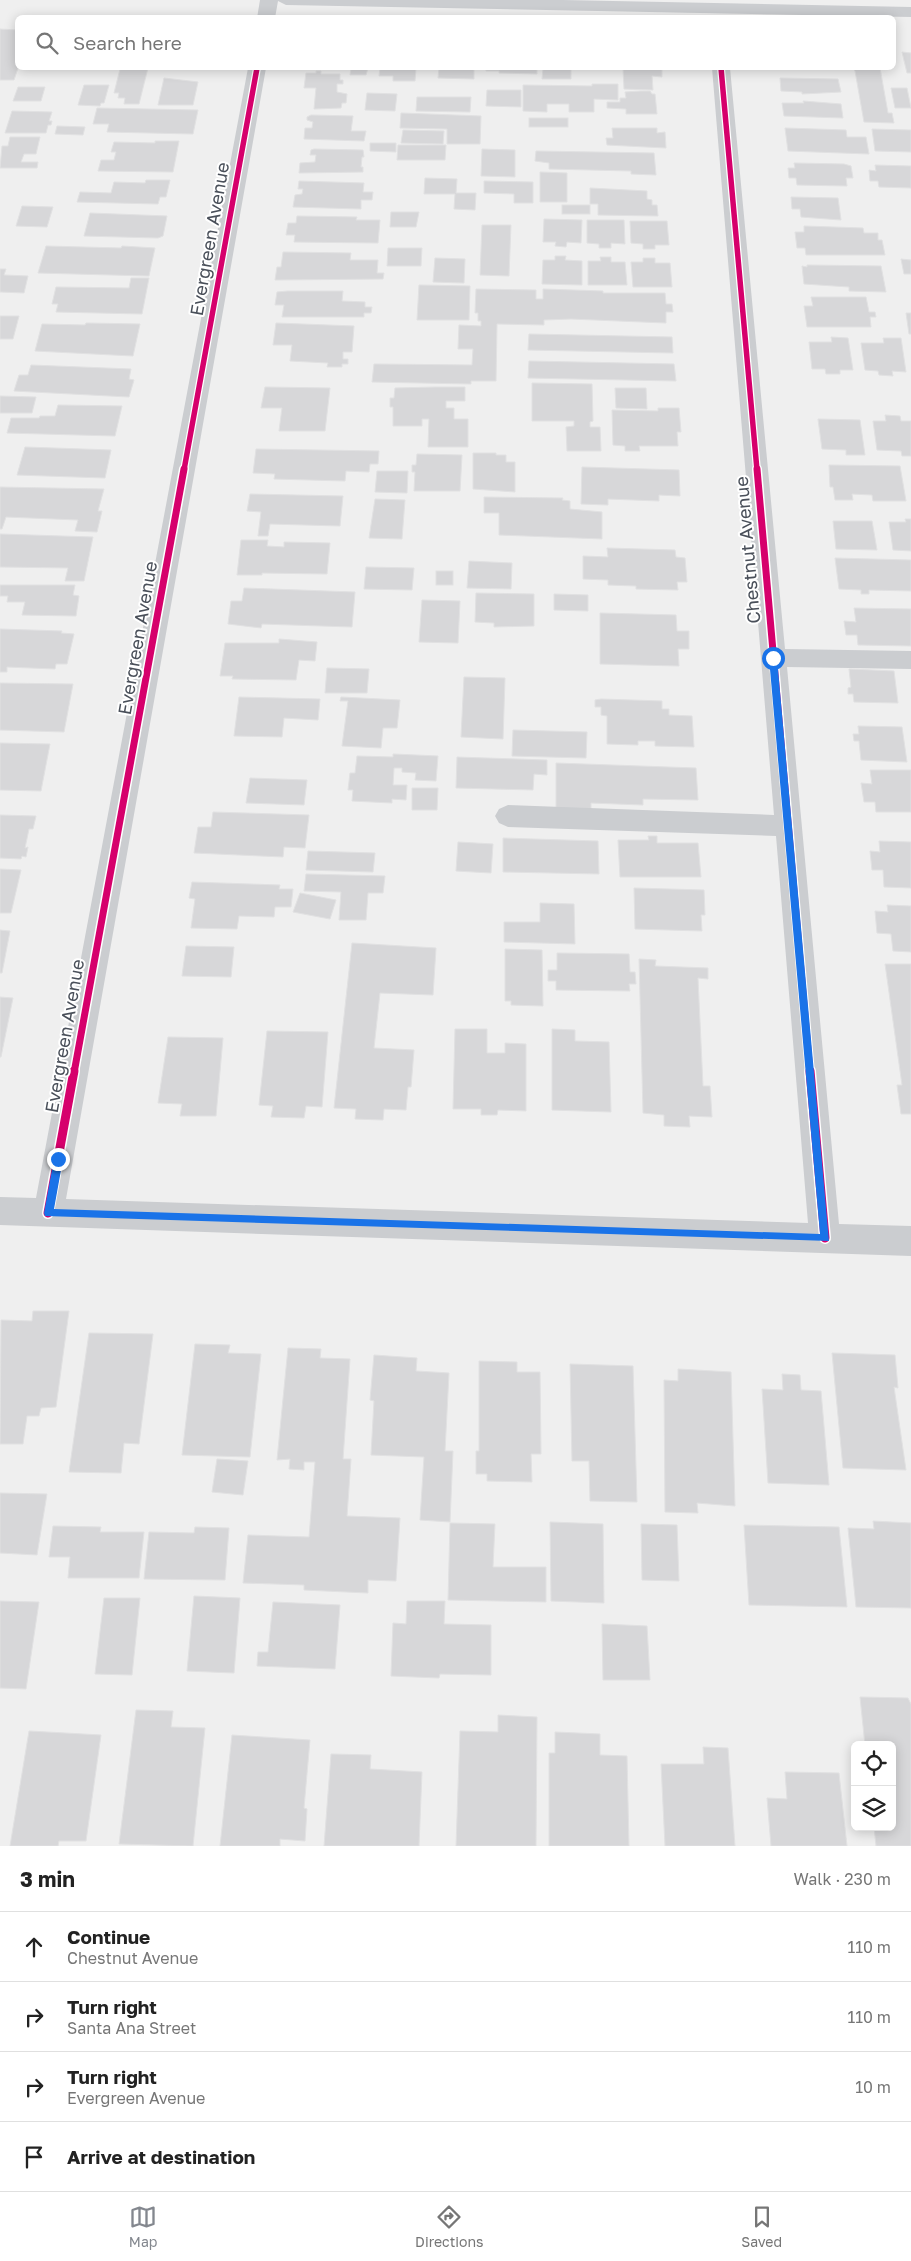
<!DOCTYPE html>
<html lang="en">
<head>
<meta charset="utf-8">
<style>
  :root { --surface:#fff; --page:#f2f2f2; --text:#222; --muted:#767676; --line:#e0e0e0; --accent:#83878e }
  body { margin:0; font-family:"Golos Text",sans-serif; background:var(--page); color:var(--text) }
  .controls { position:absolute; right:15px; bottom:15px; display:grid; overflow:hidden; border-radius:8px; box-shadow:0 2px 12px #0003 }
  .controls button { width:45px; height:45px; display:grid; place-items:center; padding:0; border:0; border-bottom:1px solid var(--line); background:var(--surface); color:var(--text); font:25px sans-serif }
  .stop { position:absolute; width:15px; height:15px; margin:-11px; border:4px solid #1a73e8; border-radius:50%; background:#fff }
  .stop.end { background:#1a73e8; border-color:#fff; box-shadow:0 1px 5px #0008 }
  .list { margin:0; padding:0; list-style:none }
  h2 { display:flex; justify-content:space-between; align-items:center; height:65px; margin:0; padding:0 20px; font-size:21px }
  h2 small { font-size:16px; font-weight:400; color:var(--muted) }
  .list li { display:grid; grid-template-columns:32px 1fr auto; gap:15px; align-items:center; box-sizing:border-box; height:70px; padding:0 20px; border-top:1px solid var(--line) }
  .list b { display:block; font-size:19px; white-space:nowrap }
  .list p { margin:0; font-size:16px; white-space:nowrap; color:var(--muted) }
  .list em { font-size:16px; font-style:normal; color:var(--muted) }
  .icon { flex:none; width:28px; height:28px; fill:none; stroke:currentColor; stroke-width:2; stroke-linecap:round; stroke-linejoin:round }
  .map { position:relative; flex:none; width:911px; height:1846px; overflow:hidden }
  .search { position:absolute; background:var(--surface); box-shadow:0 2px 12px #0003; left:15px; right:15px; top:15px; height:55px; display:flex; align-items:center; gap:12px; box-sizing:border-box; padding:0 18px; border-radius:8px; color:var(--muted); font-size:19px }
  .sheet { height:345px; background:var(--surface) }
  nav { display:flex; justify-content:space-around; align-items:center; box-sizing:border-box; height:70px; border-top:1px solid var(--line); background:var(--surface); font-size:14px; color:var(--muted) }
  nav a { display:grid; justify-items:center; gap:2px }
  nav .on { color:var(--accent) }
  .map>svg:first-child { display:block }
  .building { fill:#d7d7d9; stroke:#e1e1e2 }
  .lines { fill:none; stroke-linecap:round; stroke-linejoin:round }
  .minor { fill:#cbcdd0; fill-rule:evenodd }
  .cycleway-far2-casing { stroke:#fff; stroke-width:8 }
  .cycleway-far1-casing { stroke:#fff; stroke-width:10 }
  .cycleway-casing { stroke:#fff; stroke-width:12 }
  .cycleway-far2 { stroke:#d6006c; stroke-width:5.5 }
  .cycleway-far1 { stroke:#d6006c; stroke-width:7 }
  .cycleway { stroke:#d6006c; stroke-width:9 }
  .route { fill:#1a73e8 }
  .labels { text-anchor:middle; stroke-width:4; stroke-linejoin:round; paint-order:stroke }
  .street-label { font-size:18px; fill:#494f59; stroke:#fff }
</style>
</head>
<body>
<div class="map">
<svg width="911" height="1846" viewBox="0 0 911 1846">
  <rect width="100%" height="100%" fill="#efefef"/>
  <!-- building -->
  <g class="building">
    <polygon points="0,29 18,30 18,68 14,80 0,80"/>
    <polygon points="902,52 911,53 911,73 907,73"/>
    <polygon points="100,68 148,68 139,104 124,104 125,98 118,98 119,93 114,93 120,69"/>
    <polygon points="351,68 368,68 366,75 350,75"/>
    <polygon points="380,68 416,68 415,81 393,81 393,76 379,76"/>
    <polygon points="439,68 474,68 474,79 438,78"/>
    <polygon points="486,68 537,68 537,74 499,73 499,71 486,71"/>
    <polygon points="543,68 571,68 571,79 542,79"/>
    <polygon points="623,68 662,68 662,77 652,76 653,90 624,89"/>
    <polygon points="852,68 880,68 888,113 892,113 894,123 864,122 855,71"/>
    <polygon points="316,71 321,71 321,74 340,74 340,80 343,80 343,84 337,84 337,92 347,94 346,103 342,103 341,108 314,109 316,88 304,88 306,73 316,73"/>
    <polygon points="164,78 198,82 193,105 158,105"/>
    <polygon points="780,78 838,79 841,92 802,94 802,92 781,91"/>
    <polygon points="592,84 618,84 618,100 594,99 594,112 569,112 569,104 547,104 547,112 523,111 523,85 592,86"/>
    <polygon points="84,85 109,85 104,103 101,103 100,106 78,105"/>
    <polygon points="18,87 45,87 41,101 13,101"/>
    <polygon points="891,88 907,88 911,108 895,108"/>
    <polygon points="487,90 521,90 521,107 486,106"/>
    <polygon points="641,91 650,91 652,94 655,94 657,114 626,114 626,109 607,108 607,102 620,102 620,98 626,98 625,92"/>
    <polygon points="367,93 397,94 395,111 365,110"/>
    <polygon points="417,97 471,97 470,112 416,111"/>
    <polygon points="803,101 841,104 843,118 784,116 782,103 804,103"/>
    <polygon points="97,108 198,110 193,134 107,132 109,124 93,124"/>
    <polygon points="12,111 52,112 49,121 52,121 51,125 48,125 46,133 5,133"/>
    <polygon points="401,113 481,116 480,144 447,144 447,129 400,128"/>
    <polygon points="311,115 353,116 351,131 366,131 364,141 304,139 305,128 312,128 313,122 307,120 307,117"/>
    <rect x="529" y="118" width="39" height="9"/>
    <polygon points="57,126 85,127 83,135 55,134"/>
    <polygon points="612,128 657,128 657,133 665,132 666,148 607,145 606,138 613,138"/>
    <polygon points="785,128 846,130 847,137 866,137 869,154 788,151"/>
    <polygon points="872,129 911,130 911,152 875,151"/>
    <polygon points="403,130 444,131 443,144 401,143"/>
    <polygon points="10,137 40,137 36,154 24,154 21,162 38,162 37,168 0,168 2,146 8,146"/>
    <polygon points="155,141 179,141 173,172 98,171 101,160 114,160 116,152 111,152 114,142 155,143"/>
    <polygon points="370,143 396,143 396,152 370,151"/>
    <polygon points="398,145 446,145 445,160 397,160"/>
    <polygon points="314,149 363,150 364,157 362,157 361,167 363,167 363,172 299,173 300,163 315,162 316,155 310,155 311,150"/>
    <polygon points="482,149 515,150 515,177 481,176"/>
    <polygon points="536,151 654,153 656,175 631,174 631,171 549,169 549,163 535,161"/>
    <polygon points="794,163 844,164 851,166 853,178 846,178 847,186 797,185 796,178 789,178 788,168 795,168"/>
    <polygon points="875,165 911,166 911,188 879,187 878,181 870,181 869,170 876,171"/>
    <polygon points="540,172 567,173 567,202 540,202"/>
    <polygon points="425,178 457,179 456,193 476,193 475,210 454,209 455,194 424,194"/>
    <polygon points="146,180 170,180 166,197 160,197 158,204 77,202 80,192 111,193 114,182 145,183"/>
    <polygon points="299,181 364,183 363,192 373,192 372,200 361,200 361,209 293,207 295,195 302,194 303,189 298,189"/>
    <polygon points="484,181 533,182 533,203 514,203 514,194 484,193"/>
    <polygon points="590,188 647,191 647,199 652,200 652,205 657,205 658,216 598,215 598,204 590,204"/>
    <polygon points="791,197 838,198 841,220 801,217 800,209 792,209"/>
    <rect x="562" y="205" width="28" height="9"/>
    <polygon points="22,206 53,207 47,227 16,226"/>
    <polygon points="391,212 419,212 416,227 390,227"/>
    <polygon points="90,213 167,216 163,236 158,238 84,236"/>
    <polygon points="297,216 357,217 356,220 380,220 378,243 294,242 295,235 286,235 288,223 296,223"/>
    <polygon points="544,219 582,220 581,243 567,242 566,247 555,246 556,242 543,242"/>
    <polygon points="587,220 624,220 625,244 611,243 611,248 599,248 599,244 587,243"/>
    <polygon points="630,221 667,221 669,245 655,245 655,249 643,249 643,244 631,243"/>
    <polygon points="482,225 511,225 509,276 480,275"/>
    <polygon points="804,226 863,228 864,233 878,233 878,240 882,240 885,255 806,255 805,248 797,248 795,232 804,232"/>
    <polygon points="46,246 121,248 122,246 155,248 149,276 38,273"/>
    <polygon points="388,248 422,248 421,266 387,266"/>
    <polygon points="283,252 351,253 350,260 378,260 377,273 384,273 383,279 275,280 277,267 281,267"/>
    <polygon points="555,256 566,256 565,260 582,261 582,285 542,284 543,260 555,260"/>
    <polygon points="600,257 611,257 611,262 625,262 627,285 588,285 588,261 601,261"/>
    <polygon points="435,258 465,259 464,283 433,282"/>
    <polygon points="643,258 655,258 655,263 670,263 672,287 633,287 631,262 643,262"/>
    <polygon points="901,259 911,260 911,274 904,274"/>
    <polygon points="807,265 881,266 886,292 849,291 849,287 804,284 802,266 807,267"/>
    <polygon points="0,269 6,269 4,275 28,276 24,293 0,292"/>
    <polygon points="131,278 149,278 142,314 56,312 58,304 52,304 56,287 129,288"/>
    <polygon points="419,285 470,286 469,320 417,320"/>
    <polygon points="476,289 536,290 536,299 543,299 543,289 603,291 603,293 665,293 666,304 672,304 673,312 666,312 666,323 571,319 544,320 544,325 497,324 496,381 471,381 471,384 372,382 374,364 472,365 473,349 458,349 459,325 481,326 481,321 478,321 478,313 475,313"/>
    <polygon points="288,291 343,291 342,301 365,302 365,307 372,307 371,313 364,313 364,317 282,317 284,305 275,305 277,292"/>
    <polygon points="811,297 866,297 869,312 875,312 876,317 870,317 871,327 807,327 804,306 813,306"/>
    <polygon points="906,313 911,313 911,334 909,334"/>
    <polygon points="0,316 19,316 13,339 0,339"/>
    <polygon points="86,323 140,324 133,356 35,351 42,324 85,325"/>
    <polygon points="276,323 354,326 352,352 343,352 343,359 348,359 348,364 342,364 342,367 327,367 328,363 290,361 292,345 273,345"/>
    <polygon points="529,334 672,337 673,353 528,350"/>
    <polygon points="831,337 848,338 853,370 840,370 840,374 826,374 825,369 812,369 809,342 832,342"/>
    <polygon points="883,338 901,338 906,372 892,371 893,376 879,375 878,371 865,370 861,343 884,343"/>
    <polygon points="529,361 674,364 676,381 528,378"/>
    <polygon points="31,365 131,369 129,379 134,380 129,397 14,391 19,375 28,375"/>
    <polygon points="532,383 592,384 593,421 590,422 590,427 600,427 601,451 567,451 566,427 574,426 574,421 532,421"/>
    <polygon points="265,387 330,388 325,431 279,431 282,408 261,408"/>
    <polygon points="436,387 465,387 465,401 446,401 446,408 454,408 454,419 468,419 468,447 428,447 429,419 422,419 422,426 393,426 393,407 390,407 390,398 394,398 395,388"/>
    <polygon points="615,388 646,388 647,409 616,408"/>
    <polygon points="0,396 36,397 32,413 0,413"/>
    <polygon points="58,405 122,406 115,436 7,433 11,418 39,418 40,416 55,416"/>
    <polygon points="658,408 679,408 681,432 677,432 678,446 639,446 640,451 625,451 625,446 613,445 612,410 658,411"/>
    <polygon points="885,415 900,416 901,421 911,421 911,456 902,456 901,451 877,450 873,421 886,421"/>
    <polygon points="818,419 860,420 865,455 846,455 846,450 822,449"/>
    <polygon points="25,447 111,450 105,478 17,475"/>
    <polygon points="256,449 379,451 378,464 370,464 369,472 346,471 345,481 274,479 275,474 253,473"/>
    <polygon points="473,453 496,453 496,455 506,455 506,462 515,462 515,492 473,489"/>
    <polygon points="417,454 462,455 460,491 414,491 415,472 412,472 412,465 416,465"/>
    <polygon points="829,465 900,466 906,501 873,501 872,495 852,494 853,500 835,500 833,487 830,487"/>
    <polygon points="582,467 679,470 680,496 659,495 659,501 608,499 608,505 581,504"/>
    <polygon points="377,471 408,471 407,493 375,492"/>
    <polygon points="0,487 104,489 98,511 102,511 97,532 75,531 78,520 6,517 2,529 0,529"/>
    <polygon points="250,494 343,496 340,526 270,524 268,536 258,536 261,512 247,511"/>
    <polygon points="484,497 563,498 562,500 570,501 570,509 602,512 602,539 499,535 499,513 484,513"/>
    <polygon points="375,499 405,500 402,539 369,538"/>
    <polygon points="905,519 911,519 911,551 893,550 889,522 906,522"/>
    <polygon points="833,521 872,521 877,550 836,549"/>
    <polygon points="0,534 93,537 84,581 65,581 68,568 0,567"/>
    <polygon points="241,540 268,540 267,546 284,547 284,542 330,543 327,574 262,573 262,575 237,575"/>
    <polygon points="607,548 675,550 676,557 685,558 687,582 677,582 678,590 636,589 636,586 608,585 608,580 583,579 583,556 608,557"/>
    <polygon points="835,558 911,560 911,591 869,590 869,594 861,594 861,590 839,589"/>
    <polygon points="469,561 512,563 511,589 467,588"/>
    <polygon points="366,567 414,568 412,590 364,589"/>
    <rect x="436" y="571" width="17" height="14"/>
    <polygon points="0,585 75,585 73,595 79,596 76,616 22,615 25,602 7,602 8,596 0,596"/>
    <polygon points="244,588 355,592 352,627 262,624 261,628 228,624 231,601 242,601"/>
    <polygon points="476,593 534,594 534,626 494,627 494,623 475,622"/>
    <polygon points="554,594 588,595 588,611 554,610"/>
    <polygon points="422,600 460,601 458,643 419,642"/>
    <polygon points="854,608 911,609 911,646 858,645 857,635 846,635 844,621 856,622"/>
    <polygon points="600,613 676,615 677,631 689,631 689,649 678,649 679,666 600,664"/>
    <polygon points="0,629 62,631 61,633 74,634 67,664 56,664 55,669 7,667 7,672 0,672"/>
    <polygon points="279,639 317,642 315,661 299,660 296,680 232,679 233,676 220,676 225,643 279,643"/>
    <polygon points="327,668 369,669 367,693 325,693"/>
    <polygon points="849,669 894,671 898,703 854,702 853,694 848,694 848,688 851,687"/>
    <polygon points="464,677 505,678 503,739 461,737"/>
    <polygon points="0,683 73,684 64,732 0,730"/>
    <polygon points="239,697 320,699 318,720 284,718 282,737 234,736"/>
    <polygon points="341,697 400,700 397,728 383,728 381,748 342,746 348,701 340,701"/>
    <polygon points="601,699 662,701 662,709 669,709 669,715 692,716 694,747 655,746 655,741 638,741 638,745 607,744 607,716 601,715 601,707 595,707 595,700"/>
    <polygon points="858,726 902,727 907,762 861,760 859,741 854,741 853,734 859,734"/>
    <polygon points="513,730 587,732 586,758 512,756"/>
    <polygon points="0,743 50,744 41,791 0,790"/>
    <polygon points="393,754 438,756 436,781 415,780 416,773 402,772 402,768 394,768 393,785 407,785 406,800 392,799 392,803 352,801 353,790 348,790 350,773 355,773 357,756 393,757"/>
    <polygon points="457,757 547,760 547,775 534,774 533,790 456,788"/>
    <polygon points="556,763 696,768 698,800 643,799 643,805 591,803 591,810 556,809"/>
    <polygon points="870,770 911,770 911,812 876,812 875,802 864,802 861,783 872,784"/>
    <polygon points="250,778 307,780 304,805 246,803"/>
    <polygon points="412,788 438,788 437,810 412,810"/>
    <polygon points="213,812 309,815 305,848 284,847 283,857 194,853 198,827 211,827"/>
    <polygon points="0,815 36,816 33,829 29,829 25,848 28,847 26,857 22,856 21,859 0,858"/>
    <polygon points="648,836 657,836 657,843 698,843 701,877 620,877 618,840 649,840"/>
    <polygon points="503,838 598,841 599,874 503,872"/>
    <polygon points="879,841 911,842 911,888 884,887 883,870 872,870 870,851 880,852"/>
    <polygon points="458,842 493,844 491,873 456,871"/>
    <polygon points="308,851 375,853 373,872 306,870"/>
    <polygon points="0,869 21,870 11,913 0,913"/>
    <polygon points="306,874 385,876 383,893 368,893 366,920 339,920 341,892 304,891"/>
    <polygon points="192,882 280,885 279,889 293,889 291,907 275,907 274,917 239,916 237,929 191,928 195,899 189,898"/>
    <polygon points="634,888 704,890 705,915 701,915 702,931 635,929"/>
    <polygon points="300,893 336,900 330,919 293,912"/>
    <polygon points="540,903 574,904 575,944 504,942 504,922 540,922"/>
    <polygon points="887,905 911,906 911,952 893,951 891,934 877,933 875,911 888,912"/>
    <polygon points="0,930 10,931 2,973 0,973"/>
    <polygon points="352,943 436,948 433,995 380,993 374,1048 414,1050 411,1087 408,1087 406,1110 384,1109 383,1120 355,1119 356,1109 334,1108"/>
    <polygon points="186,946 234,947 231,977 182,976"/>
    <polygon points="505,949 542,950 543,1006 511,1005 511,1001 505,1001"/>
    <polygon points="557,953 629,954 630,972 635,972 636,984 629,984 630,991 556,990 556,981 548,981 548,970 557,970"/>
    <polygon points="639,959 656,960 655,966 708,968 708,979 698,978 703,1086 710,1086 712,1117 689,1116 690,1127 664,1126 664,1115 643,1113"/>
    <polygon points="885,964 911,964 911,1114 901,1114 897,1085 902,1085"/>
    <polygon points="0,997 13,998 1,1057 0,1057"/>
    <polygon points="455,1029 487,1029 487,1053 505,1053 505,1043 526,1044 526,1111 498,1110 497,1115 481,1115 481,1109 453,1109"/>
    <polygon points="552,1029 575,1030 575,1041 609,1042 611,1112 552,1110"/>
    <polygon points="267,1031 328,1032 322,1107 306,1106 304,1118 271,1117 273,1106 259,1105"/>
    <polygon points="168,1037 223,1038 216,1116 180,1116 182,1104 158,1103"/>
    <polygon points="33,1311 69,1311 56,1407 41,1408 39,1416 27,1416 23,1444 0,1444 1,1320 32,1321"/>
    <polygon points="89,1333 153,1334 139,1444 124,1443 121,1473 69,1472"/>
    <polygon points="195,1344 230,1345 228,1353 261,1354 250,1457 182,1455"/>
    <polygon points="288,1348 321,1349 320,1358 350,1359 343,1459 351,1459 347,1516 400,1518 396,1581 368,1580 368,1593 304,1590 304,1585 243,1583 248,1535 309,1537 315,1462 304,1462 304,1470 289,1469 290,1459 277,1460"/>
    <polygon points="832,1353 895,1355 898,1388 894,1387 906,1470 843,1468"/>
    <polygon points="374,1355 417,1358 416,1371 449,1373 445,1451 453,1451 450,1522 420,1520 424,1457 371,1455 374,1401 370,1400"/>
    <polygon points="479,1361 517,1362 517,1372 540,1372 541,1454 531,1454 532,1482 487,1481 487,1474 476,1474 476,1451 479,1451"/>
    <polygon points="570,1364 633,1366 637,1502 590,1501 589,1461 572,1461"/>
    <polygon points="678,1369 731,1372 735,1506 697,1503 698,1513 665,1512 664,1380 678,1381"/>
    <polygon points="782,1374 800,1375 801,1390 821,1391 829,1485 768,1483 762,1389 783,1390"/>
    <polygon points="217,1459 248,1461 243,1495 212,1492"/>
    <polygon points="0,1493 47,1494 37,1555 0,1553"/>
    <polygon points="873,1521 911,1523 911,1608 856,1607 848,1528 874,1529"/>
    <polygon points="550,1522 603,1524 604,1603 551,1601"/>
    <polygon points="450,1523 495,1524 493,1567 546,1567 546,1602 448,1600"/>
    <polygon points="641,1524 677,1525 679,1581 642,1580"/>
    <polygon points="744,1525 839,1527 847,1607 749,1605"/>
    <polygon points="53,1526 101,1527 100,1532 144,1532 139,1578 68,1578 70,1557 49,1557"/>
    <polygon points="195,1527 229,1528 225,1580 144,1579 149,1532 194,1533"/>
    <polygon points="194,1596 240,1598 234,1673 187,1671"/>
    <polygon points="104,1598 140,1598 132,1675 95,1674"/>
    <polygon points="0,1601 39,1602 26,1689 0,1688"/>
    <polygon points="407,1601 445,1601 444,1624 491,1625 491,1675 440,1674 439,1678 391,1676 393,1623 406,1624"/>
    <polygon points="273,1602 340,1605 335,1669 257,1666 258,1652 268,1652"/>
    <polygon points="602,1624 647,1626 650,1680 603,1680"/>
    <polygon points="860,1697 908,1698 911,1704 911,1846 876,1846 874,1827 892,1827 892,1745 865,1745"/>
    <polygon points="136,1710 173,1711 171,1727 205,1728 193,1846 119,1844"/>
    <polygon points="498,1715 537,1717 536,1846 456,1846 460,1731 498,1732"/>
    <polygon points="29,1731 101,1735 86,1841 59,1841 58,1846 10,1846"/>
    <polygon points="555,1732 600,1734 600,1755 627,1756 629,1846 549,1846 549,1753 555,1753"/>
    <polygon points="232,1735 310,1740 304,1808 307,1809 305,1841 280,1839 280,1846 220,1846"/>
    <polygon points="703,1747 728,1748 735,1846 665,1846 661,1764 704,1764"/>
    <polygon points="331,1754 371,1755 370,1769 422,1772 419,1846 324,1846"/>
    <polygon points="785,1772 839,1773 847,1846 771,1846 767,1798 787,1799"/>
  </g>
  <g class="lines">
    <!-- minor -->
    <g class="minor">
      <polygon points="260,0 563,0 911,7 911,17 286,5 278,1 275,18 257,18"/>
      <polygon points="248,68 266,68 66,1199 808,1223 776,836 508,827 499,823 495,816 499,809 508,805 774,815 712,68 730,68 785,649 911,651 911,669 787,667 839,1224 911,1226 911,1256 0,1225 0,1197 36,1198"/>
    </g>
    <defs>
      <g id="cycleway-far2">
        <polyline points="721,68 757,470"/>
        <polyline points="184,470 257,68"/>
      </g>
      <g id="cycleway-far1">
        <polyline points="757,469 810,1073"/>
        <polyline points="74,1073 184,469"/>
      </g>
      <g id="cycleway">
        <polyline points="810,1071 825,1238"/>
        <polyline points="48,1213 74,1071"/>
      </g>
    </defs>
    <!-- cycleway-far2 casing -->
    <use href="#cycleway-far2" class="cycleway-far2-casing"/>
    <!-- cycleway-far1 casing -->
    <use href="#cycleway-far1" class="cycleway-far1-casing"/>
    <!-- cycleway casing -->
    <use href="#cycleway" class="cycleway-casing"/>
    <!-- cycleway-far2 -->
    <use href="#cycleway-far2" class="cycleway-far2"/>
    <!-- cycleway-far1 -->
    <use href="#cycleway-far1" class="cycleway-far1"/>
    <!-- cycleway -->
    <use href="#cycleway" class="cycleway"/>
  </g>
  <!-- route -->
  <polygon class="route" points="773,655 777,658 829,1241 45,1216 44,1213 54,1159 58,1155 63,1159 54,1209 820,1234 769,658"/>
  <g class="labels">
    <!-- street labels -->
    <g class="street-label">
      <text transform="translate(210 239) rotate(-80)" y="6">Evergreen Avenue</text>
      <text transform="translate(748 550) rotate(-95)" y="6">Chestnut Avenue</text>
      <text transform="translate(138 638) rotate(-80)" y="6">Evergreen Avenue</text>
      <text transform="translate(65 1036) rotate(-80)" y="6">Evergreen Avenue</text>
    </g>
  </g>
</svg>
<div class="controls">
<button><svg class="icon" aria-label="locate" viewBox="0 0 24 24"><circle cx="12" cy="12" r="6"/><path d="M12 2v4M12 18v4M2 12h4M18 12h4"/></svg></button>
<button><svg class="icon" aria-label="layers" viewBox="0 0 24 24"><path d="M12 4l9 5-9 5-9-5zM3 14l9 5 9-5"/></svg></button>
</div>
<div class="stop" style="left:773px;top:658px"></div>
<div class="stop end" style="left:58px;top:1159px"></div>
<div class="search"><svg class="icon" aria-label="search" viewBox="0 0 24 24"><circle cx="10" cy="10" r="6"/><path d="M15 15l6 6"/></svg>Search here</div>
</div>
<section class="sheet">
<h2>3 min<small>Walk · 230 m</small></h2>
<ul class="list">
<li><svg class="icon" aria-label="ahead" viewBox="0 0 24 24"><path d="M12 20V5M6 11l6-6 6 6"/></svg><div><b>Continue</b><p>Chestnut Avenue</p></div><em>110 m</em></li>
<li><svg class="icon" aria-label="right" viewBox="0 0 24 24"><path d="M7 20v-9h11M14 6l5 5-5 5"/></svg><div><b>Turn right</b><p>Santa Ana Street</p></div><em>110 m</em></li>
<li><svg class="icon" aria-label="right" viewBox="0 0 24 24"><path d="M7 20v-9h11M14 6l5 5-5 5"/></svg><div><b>Turn right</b><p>Evergreen Avenue</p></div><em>10 m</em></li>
<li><svg class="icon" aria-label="arrive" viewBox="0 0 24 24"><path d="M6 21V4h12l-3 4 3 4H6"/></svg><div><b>Arrive at destination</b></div></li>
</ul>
</section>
<nav>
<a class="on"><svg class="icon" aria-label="map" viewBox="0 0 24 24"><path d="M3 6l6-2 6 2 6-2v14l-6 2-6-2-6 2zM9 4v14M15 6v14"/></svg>Map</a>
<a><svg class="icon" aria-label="directions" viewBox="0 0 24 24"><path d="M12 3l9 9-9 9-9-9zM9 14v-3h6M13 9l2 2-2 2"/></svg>Directions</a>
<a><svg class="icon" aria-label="saved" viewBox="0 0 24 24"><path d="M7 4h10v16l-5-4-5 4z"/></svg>Saved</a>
</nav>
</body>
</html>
